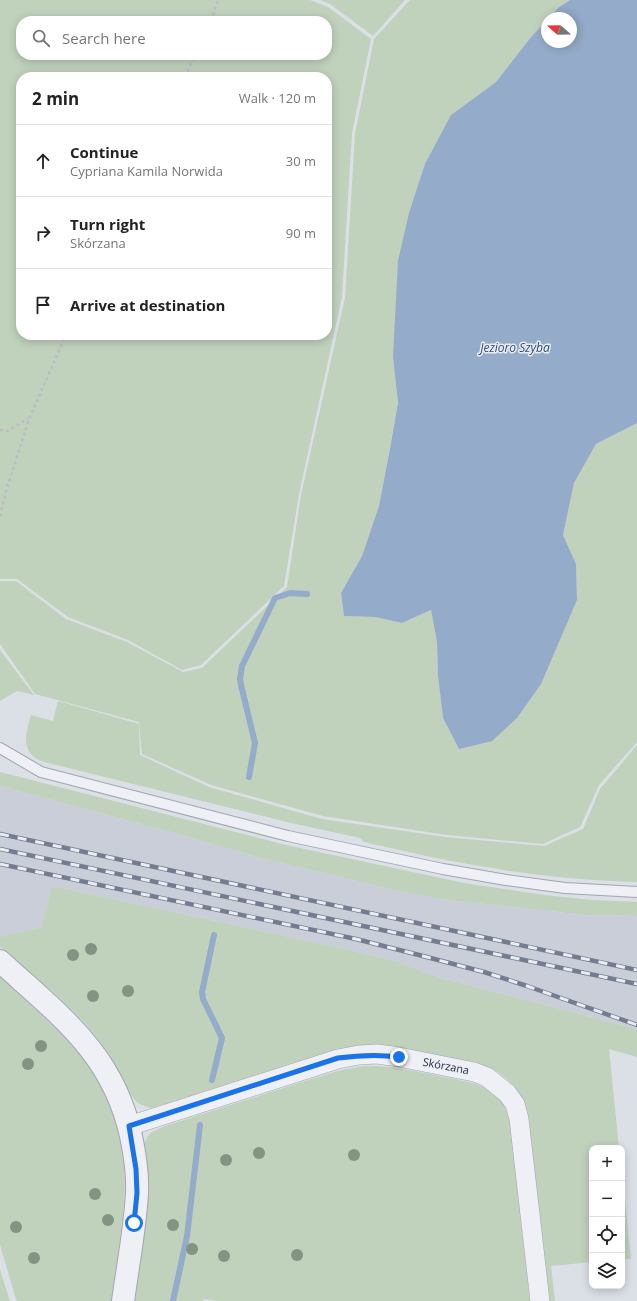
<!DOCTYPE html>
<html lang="en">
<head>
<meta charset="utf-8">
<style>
  :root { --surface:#fff; --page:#f2f2f2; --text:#222; --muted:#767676; --line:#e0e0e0 }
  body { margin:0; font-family:"Open Sans",sans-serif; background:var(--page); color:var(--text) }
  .controls { position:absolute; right:12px; bottom:12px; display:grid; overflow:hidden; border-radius:8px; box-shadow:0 2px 10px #0003 }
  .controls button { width:36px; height:36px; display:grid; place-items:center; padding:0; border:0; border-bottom:1px solid var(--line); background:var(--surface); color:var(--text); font:20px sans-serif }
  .compass { position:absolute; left:541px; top:12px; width:36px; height:36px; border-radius:50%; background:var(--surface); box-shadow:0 2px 10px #0003; rotate:290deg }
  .stop { position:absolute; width:12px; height:12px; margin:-9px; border:3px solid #1a73e8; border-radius:50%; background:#fff }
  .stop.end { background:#1a73e8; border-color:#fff; box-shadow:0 1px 4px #0008 }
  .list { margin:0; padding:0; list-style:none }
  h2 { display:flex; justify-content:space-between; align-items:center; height:52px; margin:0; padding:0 16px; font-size:17px }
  h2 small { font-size:13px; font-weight:400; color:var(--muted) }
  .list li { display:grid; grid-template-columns:26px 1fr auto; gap:12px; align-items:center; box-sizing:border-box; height:72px; padding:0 16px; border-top:1px solid var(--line) }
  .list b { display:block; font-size:15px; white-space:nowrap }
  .list p { margin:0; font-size:13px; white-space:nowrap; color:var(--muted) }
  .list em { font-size:13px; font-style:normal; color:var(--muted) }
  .icon { flex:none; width:22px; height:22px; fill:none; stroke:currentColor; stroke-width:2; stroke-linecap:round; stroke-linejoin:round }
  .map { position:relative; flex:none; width:637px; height:1301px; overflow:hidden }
  .search { position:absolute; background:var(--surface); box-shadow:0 2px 10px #0003; left:16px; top:16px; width:316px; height:44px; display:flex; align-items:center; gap:10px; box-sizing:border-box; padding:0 14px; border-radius:16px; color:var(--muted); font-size:15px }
  .panel { position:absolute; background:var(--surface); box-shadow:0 2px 10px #0003; left:16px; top:72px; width:316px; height:268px; border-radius:16px }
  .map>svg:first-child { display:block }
  .built { fill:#c9ced8 }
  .green { fill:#c0d1bc; fill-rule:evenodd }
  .water { fill:#94abc9 }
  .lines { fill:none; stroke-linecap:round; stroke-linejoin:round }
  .stream { stroke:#94abc9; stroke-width:6 }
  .service-casing { stroke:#a1a6b0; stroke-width:12 }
  .minor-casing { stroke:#a1a6b0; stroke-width:20 }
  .tertiary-casing { stroke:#a1a6b0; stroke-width:24 }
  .path { stroke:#babdc5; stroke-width:2.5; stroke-dasharray:3 3; stroke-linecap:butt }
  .service { stroke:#eef0f5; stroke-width:10 }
  .minor { stroke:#eef0f5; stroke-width:19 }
  .tertiary { stroke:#eef0f5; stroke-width:22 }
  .rail-casing { stroke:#747d90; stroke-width:4.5 }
  .rail { stroke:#eaeef4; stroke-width:3; stroke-dasharray:9; stroke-linecap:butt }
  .tree { fill:#819582 }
  .route { stroke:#1a73e8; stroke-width:5 }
  .labels { text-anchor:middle; stroke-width:3; stroke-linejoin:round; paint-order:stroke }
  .street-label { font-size:11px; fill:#252c3d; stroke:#eaeef4 }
  .water-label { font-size:12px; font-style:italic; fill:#2d4972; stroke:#eaeef4 }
</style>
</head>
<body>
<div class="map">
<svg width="637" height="1301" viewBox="0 0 637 1301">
  <rect width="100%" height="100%" fill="#dbdfe6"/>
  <!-- built -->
  <polygon class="built" points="0,786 171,832 258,857 390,889 440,899 585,915 637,916 637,1030 629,1027 437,977 395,961 331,946 52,886 42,927 0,937"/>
  <!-- green -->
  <g class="green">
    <path d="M0,0H310L328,7L371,39L352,133L342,297L299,494L284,586L201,665L182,670L128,640L68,617L17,579H0ZM21,21H327V55H21ZM21,77H327V335H21Z"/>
    <polygon points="320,0 405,0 373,36 330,4"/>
    <polygon points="410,0 570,0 558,8 549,18 547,18 547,20 531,37 496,82 451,115 393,357 398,403 379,506 362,556 341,593 344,616 375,617 402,623 431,610 437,642 438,676 443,718 459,749 560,638 577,600 576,564 563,535 574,483 596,444 637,423 637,742 599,785 580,827 543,844 447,835 323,816 211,785 142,754 139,722 35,694 0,644 0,581 16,581 66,619 127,642 183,672 202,668 287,587 301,495 345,298 355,134 374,39"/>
    <polygon points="0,649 0,650 34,695 17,691 0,701"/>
    <path d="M58,701L139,724L140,755L209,787L322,819L445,837L544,846L583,829L600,789L637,745V882C586,880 536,876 486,867C445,861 405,851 364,842L360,838L291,823L44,762C20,754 25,735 31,715L53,721Z"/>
    <polygon points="0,772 286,845 464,883 544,895 592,900 637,902 637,916 585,915 440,899 390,889 258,857 171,832 0,786"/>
    <path d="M52,886L331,946L395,961L437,977L629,1027L637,1030V1057L609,1049L619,1148H592V1262L551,1266L555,1301H550L529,1128L515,1087L507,1079L498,1072L489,1068L324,1054L152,1108C146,1107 140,1105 136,1101C125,1090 116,1065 107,1051C79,1010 37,979 0,947V937L42,927Z"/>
    <polygon points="0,976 77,1048 102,1086 111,1108 118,1131 124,1161 125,1188 123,1215 112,1301 17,1301 16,1299 0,1245"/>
    <path d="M363,1066C392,1065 420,1072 449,1078C463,1081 481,1083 493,1093C502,1100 507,1110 510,1121L530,1301H219L204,1299L203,1301H135L149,1186L144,1143L148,1136L152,1132L165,1126L305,1081L338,1071Z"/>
    <polygon points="622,1173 631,1259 622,1259"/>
    <polygon points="0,1270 10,1301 0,1301"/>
  </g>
  <!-- water -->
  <polygon class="water" points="570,0 637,0 637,423 596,444 574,483 563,535 576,564 577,600 541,684 517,718 492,741 459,749 443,718 438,676 437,642 431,610 402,623 375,617 344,616 341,593 362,556 379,506 390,448 398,403 393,357 398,261 409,213 425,164 451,115 496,82 531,37 547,20 547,42 571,42 571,18 549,18 558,8"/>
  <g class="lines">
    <!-- stream -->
    <g class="stream">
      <polyline points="249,777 255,743 241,685 240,679 242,666 275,598 290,593 307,594"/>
      <polyline points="212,1080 222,1038 203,999 202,992 214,935"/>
      <polyline points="173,1301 187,1236 200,1125"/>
    </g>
    <defs>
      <polyline id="service" points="0,748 41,772 288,836 443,869 506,880 565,888 637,892"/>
      <polyline id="minor" points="129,1126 338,1059 359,1055 377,1054 399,1057 474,1072 487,1077 507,1093 515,1104 519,1119 540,1301"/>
      <path id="tertiary" d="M0,961C59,1015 113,1053 131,1136C135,1155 138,1174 137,1193C135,1229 128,1265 123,1301"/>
    </defs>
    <!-- service casing -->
    <use href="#service" class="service-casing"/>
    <!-- minor casing -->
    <use href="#minor" class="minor-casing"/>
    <!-- tertiary casing -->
    <use href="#tertiary" class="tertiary-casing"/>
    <!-- path -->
    <g class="path">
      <polyline points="211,21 218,0"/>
      <polyline points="185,77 195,55"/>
      <polyline points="0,430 7,431 28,419"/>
      <polyline points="0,516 6,491 29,419 66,335"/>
    </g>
    <!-- service -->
    <use href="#service" class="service"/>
    <!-- minor -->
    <use href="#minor" class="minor"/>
    <!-- tertiary -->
    <use href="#tertiary" class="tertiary"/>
    <defs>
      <g id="rail">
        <polyline points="0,834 637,970"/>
        <polyline points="0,849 637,984"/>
        <polyline points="0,864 356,939 419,955 484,972 527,986 637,1025"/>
      </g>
    </defs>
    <!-- rail casing -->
    <use href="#rail" class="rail-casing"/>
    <!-- rail -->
    <use href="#rail" class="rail"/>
  </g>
  <!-- trees -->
  <g class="tree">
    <circle cx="91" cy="949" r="6"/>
    <circle cx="73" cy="955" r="6"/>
    <circle cx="128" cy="991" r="6"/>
    <circle cx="93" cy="996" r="6"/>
    <circle cx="41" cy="1046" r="6"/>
    <circle cx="28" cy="1064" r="6"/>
    <circle cx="259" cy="1153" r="6"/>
    <circle cx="354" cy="1155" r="6"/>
    <circle cx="226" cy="1160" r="6"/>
    <circle cx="95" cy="1194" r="6"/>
    <circle cx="108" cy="1220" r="6"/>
    <circle cx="173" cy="1225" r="6"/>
    <circle cx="16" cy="1227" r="6"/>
    <circle cx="192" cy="1249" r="6"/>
    <circle cx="297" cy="1255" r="6"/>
    <circle cx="224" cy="1256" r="6"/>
    <circle cx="34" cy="1258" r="6"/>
  </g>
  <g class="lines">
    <!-- route -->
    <path class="route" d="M134,1223L137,1193L136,1169L129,1126L338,1058C360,1055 377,1054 399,1057"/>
  </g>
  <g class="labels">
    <!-- street labels -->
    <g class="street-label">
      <text transform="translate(446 1066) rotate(11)" y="4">Skórzana</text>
    </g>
    <!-- water labels -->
    <g class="water-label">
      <text x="515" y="352">Jezioro Szyba</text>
    </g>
  </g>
</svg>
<div class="controls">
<button>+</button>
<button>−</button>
<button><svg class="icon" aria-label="locate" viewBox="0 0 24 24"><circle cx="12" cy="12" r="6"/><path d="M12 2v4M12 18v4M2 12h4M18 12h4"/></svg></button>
<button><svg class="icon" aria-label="layers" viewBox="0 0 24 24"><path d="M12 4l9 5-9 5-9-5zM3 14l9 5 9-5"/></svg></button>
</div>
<svg class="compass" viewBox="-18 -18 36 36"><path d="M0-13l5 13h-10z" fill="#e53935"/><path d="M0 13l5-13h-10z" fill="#767676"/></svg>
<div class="stop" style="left:134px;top:1223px"></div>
<div class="stop end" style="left:399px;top:1057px"></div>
<div class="search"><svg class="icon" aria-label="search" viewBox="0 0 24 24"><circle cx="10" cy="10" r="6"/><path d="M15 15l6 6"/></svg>Search here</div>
<section class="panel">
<h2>2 min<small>Walk · 120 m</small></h2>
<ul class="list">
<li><svg class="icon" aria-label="ahead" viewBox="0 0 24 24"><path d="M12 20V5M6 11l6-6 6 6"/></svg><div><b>Continue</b><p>Cypriana Kamila Norwida</p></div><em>30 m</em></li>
<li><svg class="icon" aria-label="right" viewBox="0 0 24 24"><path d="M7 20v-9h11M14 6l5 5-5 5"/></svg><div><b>Turn right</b><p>Skórzana</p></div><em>90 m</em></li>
<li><svg class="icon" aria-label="arrive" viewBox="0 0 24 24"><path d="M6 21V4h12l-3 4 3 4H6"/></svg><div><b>Arrive at destination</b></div></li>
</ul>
</section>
</div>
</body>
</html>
